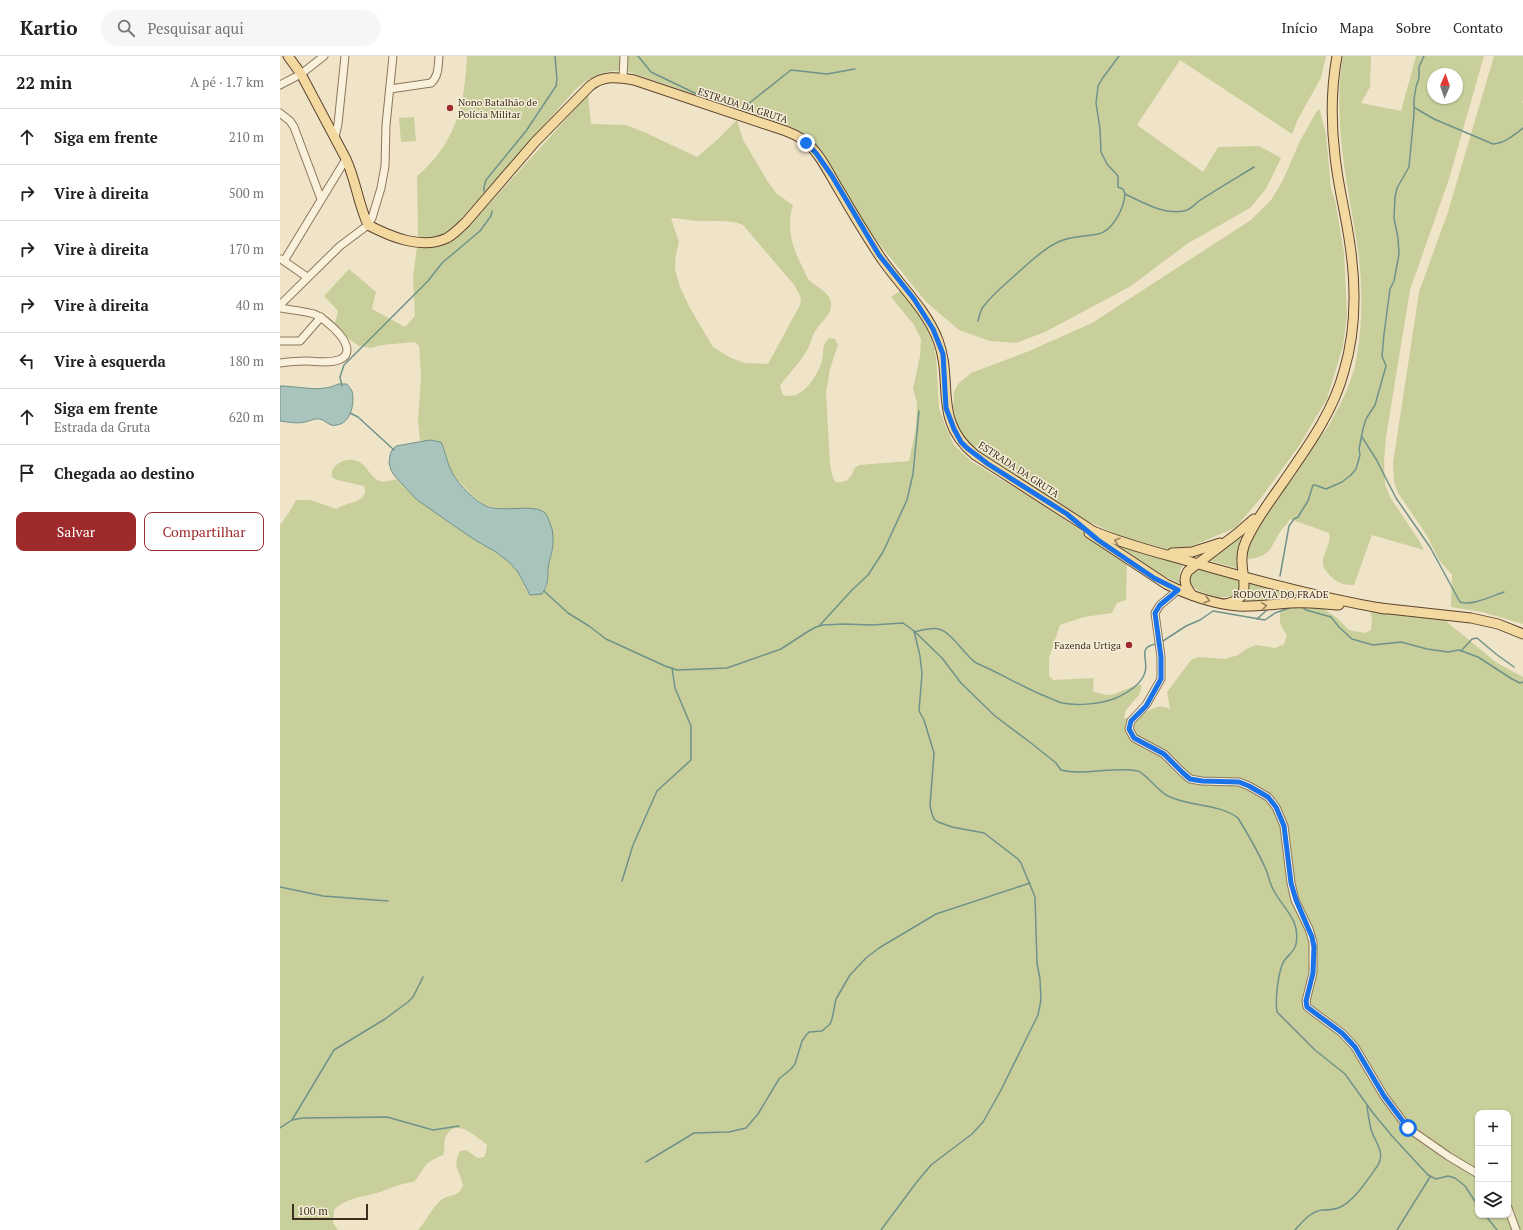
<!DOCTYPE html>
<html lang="pt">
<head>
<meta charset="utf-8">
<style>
  :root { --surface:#fff; --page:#f6f6f6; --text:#202124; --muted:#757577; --line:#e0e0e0; --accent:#9e2a2b }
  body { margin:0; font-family:"PT Serif",serif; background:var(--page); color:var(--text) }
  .controls { position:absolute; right:12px; bottom:12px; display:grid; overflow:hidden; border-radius:8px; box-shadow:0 1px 3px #0004 }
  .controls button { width:36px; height:36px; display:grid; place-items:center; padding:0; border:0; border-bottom:1px solid var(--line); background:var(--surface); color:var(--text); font:20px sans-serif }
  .compass { position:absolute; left:1147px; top:12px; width:36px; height:36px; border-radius:50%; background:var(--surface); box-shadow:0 1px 3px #0004; rotate:2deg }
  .scale { position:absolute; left:12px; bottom:10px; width:76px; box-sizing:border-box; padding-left:4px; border:2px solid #3d2e20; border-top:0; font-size:11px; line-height:14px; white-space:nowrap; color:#3d2e20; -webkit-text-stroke:3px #f7eed8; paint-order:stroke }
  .stop { position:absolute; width:12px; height:12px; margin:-9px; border:3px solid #1a73e8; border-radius:50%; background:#fff }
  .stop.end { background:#1a73e8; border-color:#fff; box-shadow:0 1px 4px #0008 }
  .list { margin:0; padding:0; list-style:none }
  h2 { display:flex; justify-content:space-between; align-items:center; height:52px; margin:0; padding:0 16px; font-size:17px }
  h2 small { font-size:13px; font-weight:400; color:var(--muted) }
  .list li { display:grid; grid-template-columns:26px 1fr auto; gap:12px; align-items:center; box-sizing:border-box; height:56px; padding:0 16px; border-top:1px solid var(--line) }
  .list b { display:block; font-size:15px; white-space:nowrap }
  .list p { margin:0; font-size:13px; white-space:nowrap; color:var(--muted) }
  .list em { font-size:13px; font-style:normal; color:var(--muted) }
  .actions { display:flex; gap:8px; padding:12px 16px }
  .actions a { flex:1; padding:9px 0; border:1px solid var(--accent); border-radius:8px; text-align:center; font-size:14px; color:var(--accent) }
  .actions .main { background:var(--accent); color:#fff }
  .icon { flex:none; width:22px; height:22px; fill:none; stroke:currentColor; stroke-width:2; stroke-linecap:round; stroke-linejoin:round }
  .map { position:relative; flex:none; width:1243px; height:1174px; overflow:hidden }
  header { display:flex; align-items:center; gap:24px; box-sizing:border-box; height:56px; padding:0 20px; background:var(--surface); border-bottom:1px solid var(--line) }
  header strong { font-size:19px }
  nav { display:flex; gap:22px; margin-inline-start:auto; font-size:14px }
  .search { width:280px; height:36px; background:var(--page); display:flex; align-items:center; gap:10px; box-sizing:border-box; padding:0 14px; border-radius:22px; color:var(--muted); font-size:15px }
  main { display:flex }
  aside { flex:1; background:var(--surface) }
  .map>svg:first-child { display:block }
  .green { fill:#c9cf9b; fill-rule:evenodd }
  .water { fill:#a9c4bc; stroke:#6f938a }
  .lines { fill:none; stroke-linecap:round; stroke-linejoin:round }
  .stream { stroke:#6f938a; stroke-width:1.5 }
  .minor-casing { stroke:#8d765c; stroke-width:9 }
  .major-casing { stroke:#5b4430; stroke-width:11 }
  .minor { stroke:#faf1dc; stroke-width:7 }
  .major { stroke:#f3d9a0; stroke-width:9 }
  .oneway { stroke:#988460 }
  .route { stroke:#1a73e8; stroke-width:5 }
  .poi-dot { fill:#9e2a2b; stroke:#f7eed8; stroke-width:1.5 }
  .labels { text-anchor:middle; stroke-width:3; stroke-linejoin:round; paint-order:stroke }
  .poi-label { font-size:10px; fill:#3d2e20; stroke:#f7eed8; text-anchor:start }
  .street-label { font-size:10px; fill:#3d2e20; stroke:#f7eed8 }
</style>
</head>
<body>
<header>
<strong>Kartio</strong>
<div class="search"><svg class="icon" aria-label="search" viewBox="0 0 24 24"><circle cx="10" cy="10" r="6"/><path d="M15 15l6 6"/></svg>Pesquisar aqui</div>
<nav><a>Início</a><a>Mapa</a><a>Sobre</a><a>Contato</a></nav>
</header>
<main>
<aside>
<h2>22 min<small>A pé · 1.7 km</small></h2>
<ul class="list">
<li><svg class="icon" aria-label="ahead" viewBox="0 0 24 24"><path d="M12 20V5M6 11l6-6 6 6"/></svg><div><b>Siga em frente</b></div><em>210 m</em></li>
<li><svg class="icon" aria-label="right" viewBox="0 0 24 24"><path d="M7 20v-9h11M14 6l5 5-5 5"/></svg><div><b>Vire à direita</b></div><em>500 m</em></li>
<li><svg class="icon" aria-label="right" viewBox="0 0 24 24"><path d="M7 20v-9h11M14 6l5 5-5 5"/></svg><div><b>Vire à direita</b></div><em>170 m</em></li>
<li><svg class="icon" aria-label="right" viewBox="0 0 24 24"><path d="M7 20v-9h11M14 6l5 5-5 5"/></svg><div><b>Vire à direita</b></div><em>40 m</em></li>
<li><svg class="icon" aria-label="left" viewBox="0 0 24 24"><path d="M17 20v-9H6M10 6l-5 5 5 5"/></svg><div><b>Vire à esquerda</b></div><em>180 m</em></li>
<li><svg class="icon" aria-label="ahead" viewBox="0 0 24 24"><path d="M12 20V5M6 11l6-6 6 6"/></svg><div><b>Siga em frente</b><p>Estrada da Gruta</p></div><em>620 m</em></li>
<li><svg class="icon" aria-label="arrive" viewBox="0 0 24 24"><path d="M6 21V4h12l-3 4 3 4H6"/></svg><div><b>Chegada ao destino</b></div></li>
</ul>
<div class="actions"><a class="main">Salvar</a><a>Compartilhar</a></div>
</aside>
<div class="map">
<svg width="1243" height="1174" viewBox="0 0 1243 1174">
  <rect width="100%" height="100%" fill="#f0e4c8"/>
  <!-- green -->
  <g class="green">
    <path d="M187,0H1046L1041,22L1018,63L1012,78L900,4L857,69L923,116L938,91L979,90L1001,102L986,133L970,152L907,188L851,230L765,276L736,287L710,285L679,274L646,246L588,174L545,100C535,87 523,77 509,70L346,15C326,13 309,20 295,34L174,171C163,179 152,184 138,180L137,120C176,88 185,47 187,0Z"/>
    <path d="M1063,0H1091L1090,31L1081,47L1121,55L1136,0H1204L1169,123L1130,234L1106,381L1104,406L1105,428L1110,441L1138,483L1144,494L1092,479L1074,529C1061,529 1055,526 1047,516C1045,514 1043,511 1043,508C1042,497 1052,488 1049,477L1010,463C1008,467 1005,470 1002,473C991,489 992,501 968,503L966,492L972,474C992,447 1012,420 1031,393C1039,382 1049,371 1055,358C1065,340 1074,319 1077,299C1084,258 1082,215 1075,175C1065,117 1053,58 1063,0ZM1153,18H1177V42H1153Z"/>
    <polygon points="1214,0 1243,0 1243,44 1242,45 1243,47 1243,568 1202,556 1171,551 1172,519 1159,504 1146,478 1118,437 1114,426 1113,407 1139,236 1168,156"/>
    <path d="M308,39L311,68L346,69L366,77L417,101L437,84L457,64L463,84L488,126L497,138L513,149C506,170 512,191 522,210C524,214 526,220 529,224C537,232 553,237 551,251C549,262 541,265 536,274C531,280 531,289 526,296C519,308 508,318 500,330L503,339C521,345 535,323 541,308C545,298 540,291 549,282L555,283L558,289L550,313L546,337L550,408L553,422L556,426C566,427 572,422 574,413L579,409L629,405L636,372L637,347L633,333L640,300L641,283L634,269L611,241L621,234L641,262L652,284L656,300L659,352L665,369L674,389L691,405L766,451L847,506L846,544L837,547L832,557L804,561L780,569L769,602V620L773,624L814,622L813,635C818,637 824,639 830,639C841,637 850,629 862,629L859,639L846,654L844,662C849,662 855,662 860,659C871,655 876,646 890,653L887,636L911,604L919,601L945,603L958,599L966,593L976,589L995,592L1004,588L1007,579C997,567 998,557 1006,545L1042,552L1056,561L1069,574L1085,577L1091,574L1092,563L1090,552L1163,558L1167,566L1217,607L1243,621V1174H138C146,1165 152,1152 161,1144C170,1137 178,1143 183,1129C179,1113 172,1111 180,1095L186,1094L198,1102L204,1101L206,1096L207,1089C197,1081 176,1061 166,1080C163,1086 166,1092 163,1099C142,1107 146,1112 134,1126C122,1127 114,1131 103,1135C87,1141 66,1141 54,1154L53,1167L58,1174H0V469L10,455L16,444H30L57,453C65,445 90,448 84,430L57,424L52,421C49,407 71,399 81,407C88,412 91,421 99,425C105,427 111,424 117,423L136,443L173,469L195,484L216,496L230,506L238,516L248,537L262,538L267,531L269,507L273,494L272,477L270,468L265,457L258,453H224L204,449L192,439L177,423L170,413L164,392L156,384L140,385L138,364L141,320L139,290L135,286L102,289L91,292L79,290L65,280L55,267L58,255L44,240L69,213L96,236L92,253L125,271L135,260L133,221L137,191H154L165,188L183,177ZM391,162C400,162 410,165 420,165C434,166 449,163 463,169L515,230L521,242L520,249L488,308L465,307L451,302L433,291L410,252L400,231L395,213L396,198L399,186ZM1198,1057H1228V1159H1198Z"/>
    <polygon points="1038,53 1040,55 1046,78 1051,133 1055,144 1064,196 1067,258 1063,290 1047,343 1019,390 981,442 955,472 907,492 886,493 840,480 804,463 724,414 688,389 678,371 673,352 674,336 678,328 691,317 749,295 812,267 971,164 991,144 1002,126 1020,85"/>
    <polygon points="134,61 136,85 121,86 119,62"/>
    <polygon points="962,475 957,498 959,513 925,503"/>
    <path d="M829,486L904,507C899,515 898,520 901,528L865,511Z"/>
    <path d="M915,512H921L959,523C970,554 909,539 909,523C909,519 913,515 915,512Z"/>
    <polygon points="969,525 1030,542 963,546 969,536"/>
  </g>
  <!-- water -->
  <g class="water">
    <path d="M58,328H67C68,330 71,333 72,335C75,347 71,367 57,369C49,371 47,365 40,363C35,362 30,365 25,366C17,368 8,366 0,365V330C18,330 42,337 58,328Z"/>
    <path d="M150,384L161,386C165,394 166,403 170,412C176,426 190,440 202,448C219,459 253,446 265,457C268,460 270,468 272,473C274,484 273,494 270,503C265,517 272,524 262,538L250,539L238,516L229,506L216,496L195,484L173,469L136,443L114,419L111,414L109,407L110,399L112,394L116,390Z"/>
  </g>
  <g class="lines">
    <!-- stream -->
    <g class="stream">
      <polyline points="358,0 371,16 425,42 450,51 463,52 511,14 547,18 575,13"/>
      <path d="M839,0L822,23L818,30L816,47L820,73L821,96L827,108L838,120V131L843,133L845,138C862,146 884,159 904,155C910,154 914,149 919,145C937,133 956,122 974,111"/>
      <path d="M1135,52L1154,63L1213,88C1225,87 1234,79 1243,72"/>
      <polyline points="204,135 204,131 206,124 246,75 276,30 277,23 275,0"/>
      <path d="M698,265C699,261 700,255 703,251C711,240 723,230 733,221C747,209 760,195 776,187C789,180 804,181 818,178C833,175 844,152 845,138"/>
      <polyline points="62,330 60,321 64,309 148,225 162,207 200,175 211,160 212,155"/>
      <polyline points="70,357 78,361 114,394"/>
      <path d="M1082,381L1096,403L1116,442L1150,491L1180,546C1192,550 1212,540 1224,536"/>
      <polyline points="1000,520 1009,470 1014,463 1018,461 1021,456 1028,445 1033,429 1035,429 1046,433 1062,426 1071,419 1076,413 1080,399 1079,393 1083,373 1086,363 1095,349 1106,310 1102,300 1104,278 1110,233 1114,225 1119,198 1118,182 1114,162 1115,141 1117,132 1129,111 1134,58 1134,43 1136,31 1139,22 1139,11 1144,0"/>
      <path d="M264,535L288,557L309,570L326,583L385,610L397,614L447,612L501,593L527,576L536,571L543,569L564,568L592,569L623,567L634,575L662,602L681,627L715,660L751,687L776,707L781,714C804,720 835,710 858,715C865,717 879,736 888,740C910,751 938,747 958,762C969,780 979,797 987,816C989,822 990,828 993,833C1002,852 1021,863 1016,888C1015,895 1008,899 1004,905C998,915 995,944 997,956L1035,994L1065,1018L1093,1057L1112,1080L1148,1119L1156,1123L1168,1120L1175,1122L1185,1130L1198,1150"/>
      <polyline points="1022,551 1026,554 1051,561 1059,571 1072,583 1093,589 1121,586 1147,593 1168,596 1179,594 1198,601 1232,623 1240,627 1243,626"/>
      <polyline points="977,563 988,553"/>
      <polyline points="540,569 572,534 588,519 603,496 627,444 633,418 639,355"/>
      <path d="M634,576C642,574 651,571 659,573C671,576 685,599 696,607C718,616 739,629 762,639C768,641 775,645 782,647C798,650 821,648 836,642C847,637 859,630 864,619C871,607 855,591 876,588"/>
      <polyline points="883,585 906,570 920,564 933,555 985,564 995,557 1012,551"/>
      <polyline points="1181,595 1192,583 1197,582 1216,598 1234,611"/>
      <polyline points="342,825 353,789 377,735 411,704 411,670 395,632 392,612"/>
      <polyline points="0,831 43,840 108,845"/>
      <polyline points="12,1064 54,994 105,963 128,946 133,941 143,921"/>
      <polyline points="0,1072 12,1064 23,1062 107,1061 153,1074 179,1070"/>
      <polyline points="366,1106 414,1077 449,1076 466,1072 478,1058 499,1023 511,1013 515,1008 522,985 527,978 529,976 542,975 550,968 552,963 556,943 570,919 586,902 599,892 656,858 750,827"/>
      <polyline points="1205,1159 1217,1174"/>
      <polyline points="601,1174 636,1127 651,1109 692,1078 703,1066 720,1036 758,959 761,944 760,923 757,907 755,841 741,807 738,803 704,777 672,771 658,766 654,763 652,758 650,750 654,697 644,664 639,655 642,618 640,600 634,575"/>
      <path d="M1015,1174C1023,1165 1030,1156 1042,1154C1047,1154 1053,1154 1058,1152C1073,1147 1089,1122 1098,1109C1106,1096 1094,1085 1091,1073C1089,1065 1088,1058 1087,1050"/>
      <polyline points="1117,1174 1150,1121"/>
    </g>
    <defs>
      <g id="minor">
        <polyline points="343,22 344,0"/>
        <polyline points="0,29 21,18 44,0"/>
        <path d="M110,33L151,27C159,20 158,10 159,0"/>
        <polyline points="0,57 10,65 14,71 41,143"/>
        <polyline points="55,81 58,68 65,0"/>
        <polyline points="1,203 27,221"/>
        <polyline points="4,205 66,103"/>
        <polyline points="0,249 60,190 88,169 92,162 101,132 105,110 106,69 113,0"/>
        <path d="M0,252C11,254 23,255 34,258C45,262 81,292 61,303C51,308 36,305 25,305C16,305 8,306 0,307"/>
        <polyline points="0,285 20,285 41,261"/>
        <polyline points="898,534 880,549 875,557 881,601 881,623 866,649 851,665 849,673 854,682 884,698 902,716 910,723 922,725 959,726 969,730 988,741 996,751 1004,770 1011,827 1015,844 1029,873 1033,886 1033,917 1026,945 1027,951 1062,977 1075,991 1104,1040 1128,1072 1168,1100 1198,1118"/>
        <polyline points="1228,1152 1236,1174"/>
      </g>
      <g id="major">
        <path d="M8,0L21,18L66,103C76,125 78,147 88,169C111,181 142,194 167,182C174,178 180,172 186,166L255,86L310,30C323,19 338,21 354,24L497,72C507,75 518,79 527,87C542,100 550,120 561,137C573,158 586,179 599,199C618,228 645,251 658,284C674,326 652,364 695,399L813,475C843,488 876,496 908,505C973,524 1038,541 1105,553"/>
        <path d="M809,477L886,528C908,539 934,548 958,550C976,551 993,548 1010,547C1026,546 1043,548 1059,549"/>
        <polyline points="892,497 912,496 940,487"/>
        <path d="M912,539C906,531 902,524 908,515L959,476L974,463"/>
        <path d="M946,548C974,542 961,523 962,502C962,494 965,486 969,479C978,461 990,445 1002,428C1026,393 1053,357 1064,315C1076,275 1076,230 1070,189C1066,159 1058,130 1055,100C1051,67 1051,33 1057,0"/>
        <polyline points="1100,552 1191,562 1218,568 1243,578"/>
      </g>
    </defs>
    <!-- minor casing -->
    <use href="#minor" class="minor-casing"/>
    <!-- major casing -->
    <use href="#major" class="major-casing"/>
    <!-- minor -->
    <use href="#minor" class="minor"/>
    <!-- major -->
    <use href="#major" class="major"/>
  </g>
  <!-- one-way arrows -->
  <defs><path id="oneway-chevron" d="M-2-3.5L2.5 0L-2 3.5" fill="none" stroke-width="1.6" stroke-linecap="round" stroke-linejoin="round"/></defs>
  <g class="oneway">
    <use href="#oneway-chevron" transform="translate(837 485) rotate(-161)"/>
    <use href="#oneway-chevron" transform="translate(927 544) rotate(16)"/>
    <use href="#oneway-chevron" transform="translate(984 550) rotate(-5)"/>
  </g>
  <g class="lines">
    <!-- route -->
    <polyline class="route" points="526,87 536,97 552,120 599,199 634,243 653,273 663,298 666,352 674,373 681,386 687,392 708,408 787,458 818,484 874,522 898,534 880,549 875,557 881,601 881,623 866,650 851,665 849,673 854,682 884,698 902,716 910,723 922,725 959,726 969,730 988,741 996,751 1004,770 1011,827 1016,844 1032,881 1034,891 1033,917 1026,945 1027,951 1062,977 1075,991 1104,1040 1128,1072"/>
  </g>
  <!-- markers -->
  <g class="poi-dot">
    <circle cx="170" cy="52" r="4"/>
    <circle cx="849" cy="589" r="4"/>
  </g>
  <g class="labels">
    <!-- poi labels -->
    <g class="poi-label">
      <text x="178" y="50">Nono Batalhão de<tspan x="178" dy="12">Polícia Militar</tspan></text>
      <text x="841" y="593" text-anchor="end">Fazenda Urtiga</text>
    </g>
    <!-- street labels -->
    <g class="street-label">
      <text transform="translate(463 49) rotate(18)" y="4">ESTRADA DA GRUTA</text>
      <text transform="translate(739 413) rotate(33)" y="4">ESTRADA DA GRUTA</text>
      <text x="1001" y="542">RODOVIA DO FRADE</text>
    </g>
  </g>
</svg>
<div class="controls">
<button>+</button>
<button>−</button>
<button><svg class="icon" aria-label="layers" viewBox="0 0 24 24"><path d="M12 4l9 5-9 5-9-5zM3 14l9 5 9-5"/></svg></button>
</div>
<svg class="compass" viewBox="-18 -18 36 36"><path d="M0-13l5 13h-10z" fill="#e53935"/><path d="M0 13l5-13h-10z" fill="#757577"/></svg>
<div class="scale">100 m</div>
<div class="stop" style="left:1128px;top:1072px"></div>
<div class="stop end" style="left:526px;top:87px"></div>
</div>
</main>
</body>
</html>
